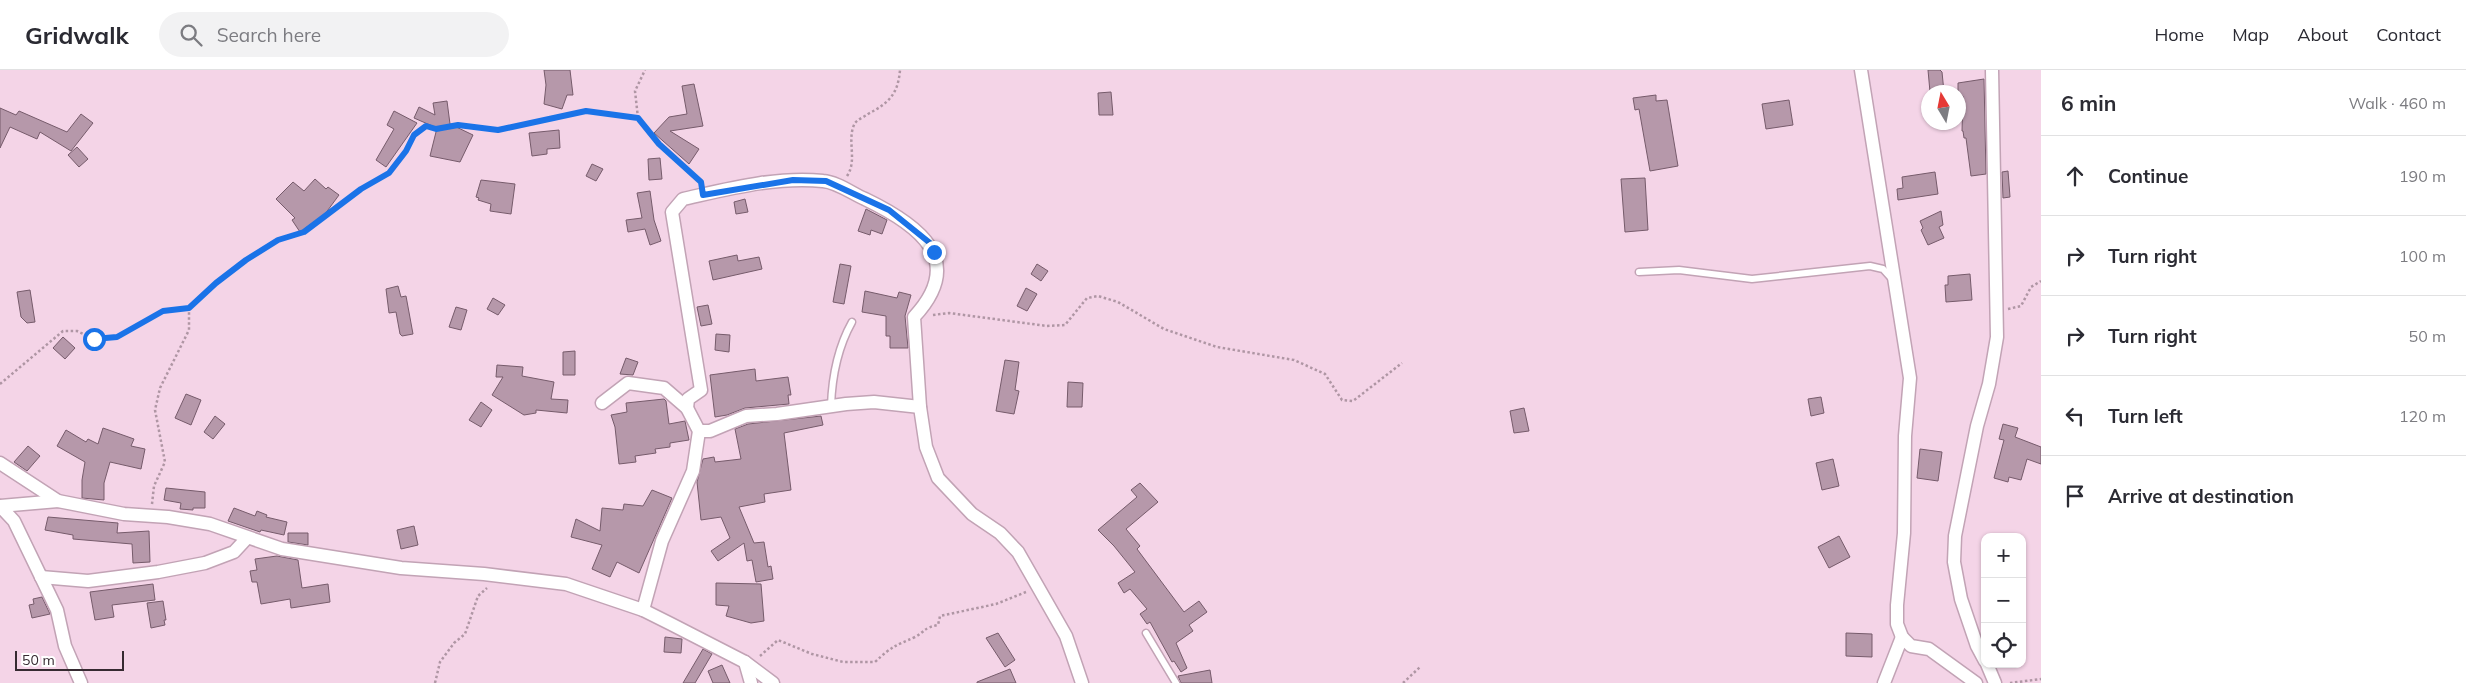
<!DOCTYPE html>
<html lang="en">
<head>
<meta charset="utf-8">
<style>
  :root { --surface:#fff; --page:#f2f2f3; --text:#2b2b33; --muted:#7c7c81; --line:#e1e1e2 }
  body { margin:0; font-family:Mulish,sans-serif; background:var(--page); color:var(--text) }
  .controls { position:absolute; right:15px; bottom:15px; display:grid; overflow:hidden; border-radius:10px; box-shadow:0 1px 4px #0004 }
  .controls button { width:45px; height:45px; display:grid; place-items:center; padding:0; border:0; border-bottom:1px solid var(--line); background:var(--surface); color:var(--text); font:25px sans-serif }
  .compass { position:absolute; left:1921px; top:15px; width:45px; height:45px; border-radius:50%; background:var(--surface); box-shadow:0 1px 4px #0004; rotate:350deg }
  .scale { position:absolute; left:15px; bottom:12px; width:109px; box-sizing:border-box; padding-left:5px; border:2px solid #362a31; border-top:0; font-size:14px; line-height:18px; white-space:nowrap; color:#362a31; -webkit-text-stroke:4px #fff; paint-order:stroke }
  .stop { position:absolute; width:15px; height:15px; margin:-11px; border:4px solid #1a73e8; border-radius:50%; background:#fff }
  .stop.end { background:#1a73e8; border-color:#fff; box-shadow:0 1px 5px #0008 }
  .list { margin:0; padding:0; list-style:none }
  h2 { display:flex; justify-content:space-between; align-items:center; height:65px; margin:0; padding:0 20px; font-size:21px }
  h2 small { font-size:16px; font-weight:400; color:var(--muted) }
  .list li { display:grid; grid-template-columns:32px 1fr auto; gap:15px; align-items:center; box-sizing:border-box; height:80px; padding:0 20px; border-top:1px solid var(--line) }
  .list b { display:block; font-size:19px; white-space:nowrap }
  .list em { font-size:16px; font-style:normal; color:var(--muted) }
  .icon { flex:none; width:28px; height:28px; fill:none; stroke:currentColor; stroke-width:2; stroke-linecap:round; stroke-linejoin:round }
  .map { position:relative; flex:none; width:2041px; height:613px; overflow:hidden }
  header { display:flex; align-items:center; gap:30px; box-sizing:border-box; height:70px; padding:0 25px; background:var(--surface); border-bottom:1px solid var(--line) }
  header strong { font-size:24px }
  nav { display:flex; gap:28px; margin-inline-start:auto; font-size:18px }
  .search { width:350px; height:45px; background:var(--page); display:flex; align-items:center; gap:12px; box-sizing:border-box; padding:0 18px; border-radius:28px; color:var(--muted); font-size:19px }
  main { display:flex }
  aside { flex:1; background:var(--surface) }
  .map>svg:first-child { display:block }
  .building { fill:#b698aa; stroke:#765b6b }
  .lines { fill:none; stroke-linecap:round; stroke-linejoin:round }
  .lane-casing { stroke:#c2a3b5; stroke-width:9 }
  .street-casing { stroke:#c2a3b5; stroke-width:15 }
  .path { stroke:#af96a4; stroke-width:2.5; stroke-dasharray:2.5 2.5; stroke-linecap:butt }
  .lane { stroke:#fff; stroke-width:6 }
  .street { stroke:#fff; stroke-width:12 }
  .route { stroke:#1a73e8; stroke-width:6 }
</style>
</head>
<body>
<header>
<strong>Gridwalk</strong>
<div class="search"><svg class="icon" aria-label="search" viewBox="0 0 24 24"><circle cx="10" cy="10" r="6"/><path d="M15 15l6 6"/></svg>Search here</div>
<nav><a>Home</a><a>Map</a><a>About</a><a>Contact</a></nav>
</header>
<main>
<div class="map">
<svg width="2041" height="613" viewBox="0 0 2041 613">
  <rect width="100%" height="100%" fill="#f4d4e7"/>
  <!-- building -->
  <g class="building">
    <polygon points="544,0 570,0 573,25 567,25 562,39 544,34 546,15"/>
    <polygon points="1928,0 1940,0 1942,2 1944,22 1930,22"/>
    <polygon points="1984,9 1986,104 1971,106 1966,68 1964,68 1963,61 1962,61 1963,26 1958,24 1958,13"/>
    <polygon points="694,14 703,56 670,61 699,79 689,94 654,63 669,47 687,44 682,16"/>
    <polygon points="1111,22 1113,45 1099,45 1098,23"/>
    <polygon points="1656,25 1656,31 1667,30 1678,96 1650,101 1639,39 1635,40 1633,28"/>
    <polygon points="1789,30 1793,55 1766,59 1762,34"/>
    <polygon points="447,31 450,54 473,65 460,92 430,86 437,58 414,48 419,37 435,45 433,33"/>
    <polygon points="0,38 16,45 19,41 67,62 81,44 93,53 71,81 40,62 37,69 10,57 0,78"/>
    <polygon points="394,41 417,53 386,97 376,90 394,59 387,55"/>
    <polygon points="559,60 560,78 547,79 547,84 532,86 529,63"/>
    <polygon points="77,77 88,89 79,97 68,85"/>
    <polygon points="660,88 662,109 649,110 648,89"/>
    <polygon points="592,94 603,99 596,111 586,106"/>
    <polygon points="2008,101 2010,127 2003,128 2002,102"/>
    <polygon points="1935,102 1938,124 1898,130 1897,119 1903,118 1902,107"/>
    <polygon points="1645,108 1648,160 1625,162 1621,109"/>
    <polygon points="315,109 326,119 328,117 339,125 325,144 300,162 292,150 295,148 276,129 293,112 304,121"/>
    <polygon points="481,110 515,114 511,144 490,141 491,134 478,130 479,128 476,127"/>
    <polygon points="650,121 654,150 661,171 650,175 645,159 628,162 626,150 642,148 637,123"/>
    <polygon points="745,129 748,142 736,144 734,132"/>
    <polygon points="866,139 887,150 882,164 871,160 870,165 858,161"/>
    <polygon points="1941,141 1943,155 1939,157 1944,168 1928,175 1921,160 1923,158 1920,151"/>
    <polygon points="737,185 738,191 759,187 762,199 713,210 709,191"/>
    <polygon points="840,194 851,196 844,234 833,232"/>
    <polygon points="1037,194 1048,201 1041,211 1031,204"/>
    <polygon points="1970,204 1972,230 1946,232 1945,215 1948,215 1948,206"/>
    <polygon points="398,216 401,227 406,226 413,264 402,266 400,264 396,242 389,243 386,219"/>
    <polygon points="1026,218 1037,224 1027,241 1017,236"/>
    <polygon points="30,220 35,252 27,253 21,247 17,222"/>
    <polygon points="865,221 897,228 899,222 911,225 905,246 908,278 890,278 890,266 886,266 886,246 862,242"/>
    <polygon points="493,228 505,235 498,245 487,239"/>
    <polygon points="708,235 712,254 701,256 697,237"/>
    <polygon points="456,237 467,240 461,260 449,257"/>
    <polygon points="716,264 730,265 729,282 715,280"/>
    <polygon points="63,267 75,278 65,289 53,278"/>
    <polygon points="575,281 575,305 563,305 563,282"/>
    <polygon points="626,288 638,292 633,305 620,304"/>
    <polygon points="1005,290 1019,292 1015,320 1019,321 1014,344 996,341"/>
    <polygon points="497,295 523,297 522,306 554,312 551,329 568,330 567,343 536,340 536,343 524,345 492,325 503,307 496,307"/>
    <polygon points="755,299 756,311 788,307 791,325 788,325 789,334 745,338 727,345 715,347 710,305"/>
    <polygon points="1068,312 1083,313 1082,337 1067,337"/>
    <polygon points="186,324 201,330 191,355 175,348"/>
    <polygon points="1821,327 1824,343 1811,346 1808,329"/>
    <polygon points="664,329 666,331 669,354 685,351 689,370 670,373 670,377 655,379 656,383 635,386 636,392 619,394 615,357 611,345 627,342 626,333"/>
    <polygon points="481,332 492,340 481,357 469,350"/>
    <polygon points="1524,338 1529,361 1514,363 1510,341"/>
    <polygon points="215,346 225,354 213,369 204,362"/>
    <polygon points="821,346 823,355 784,363 791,420 764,424 765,432 739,437 754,473 764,472 768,497 771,496 773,509 756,512 752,490 747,491 744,473 718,491 711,481 730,468 721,447 701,450 697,412 703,389 714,387 715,392 741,389 735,359 748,354"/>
    <polygon points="2003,354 2018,358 2015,367 2041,377 2041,394 2027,389 2021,410 2009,407 2008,412 1994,408 2004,370 1999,369"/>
    <polygon points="103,358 134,369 131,376 145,379 141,399 110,392 104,413 104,430 82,428 82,410 85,392 57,376 66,360 86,372 88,369 98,374"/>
    <polygon points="28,376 40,386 27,401 14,392"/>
    <polygon points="1920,379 1942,382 1938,411 1917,408"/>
    <polygon points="1833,389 1839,416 1822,420 1816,393"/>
    <polygon points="1140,413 1158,432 1126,459 1140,476 1137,479 1184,542 1199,531 1207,542 1189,555 1193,561 1176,573 1187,598 1181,602 1174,591 1172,592 1150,552 1147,554 1140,544 1147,539 1130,519 1124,523 1118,513 1135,502 1114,476 1098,460 1137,427 1131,420"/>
    <polygon points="166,418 205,422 205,438 193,438 193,440 180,439 181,433 164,430"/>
    <polygon points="652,420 672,428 639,503 617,492 610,507 592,499 602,475 571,467 576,449 600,461 602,438 623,440 624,434 643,436"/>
    <polygon points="234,438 255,446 257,441 267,445 266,447 287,452 284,465 261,460 260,462 228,451"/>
    <polygon points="48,447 118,453 117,463 149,461 150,492 133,493 132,474 73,469 73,465 45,460"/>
    <polygon points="414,456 418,475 401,479 397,460"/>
    <polygon points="288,463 308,463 308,475 288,472"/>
    <polygon points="1839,466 1850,487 1829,498 1818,477"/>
    <polygon points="277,486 298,490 302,518 328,514 330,532 291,538 290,529 261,534 257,512 252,512 250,501 257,500 255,489"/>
    <polygon points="716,513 761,514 764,551 751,553 726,546 729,536 716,535"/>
    <polygon points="153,514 155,530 112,535 114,547 95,550 90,522"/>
    <polygon points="42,527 50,544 32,548 29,535 34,534 33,529"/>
    <polygon points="163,531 166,550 164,550 165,555 151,558 147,533"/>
    <polygon points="998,563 1015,590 1005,597 986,568"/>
    <polygon points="1846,563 1872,564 1872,587 1846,586"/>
    <polygon points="665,567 682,569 681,583 664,582"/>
    <polygon points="703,579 712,584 695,613 683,613"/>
    <polygon points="722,595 730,613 713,613 708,601"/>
    <polygon points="1010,599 1016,613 977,613 977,612"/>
    <polygon points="1210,600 1212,613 1181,613 1178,606"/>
  </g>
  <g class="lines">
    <defs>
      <g id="lane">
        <polyline points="1639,202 1679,200 1752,209 1870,196 1883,199 1892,209"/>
        <path d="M831,336C832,307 838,277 852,252"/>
        <polyline points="1146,563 1176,613"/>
      </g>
      <g id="street">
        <polyline points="1861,0 1910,308 1905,366 1904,463 1897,535 1897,554 1902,567"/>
        <polyline points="602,333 628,313 664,318 687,338 699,361 693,401 662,471 643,540"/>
        <path d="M687,338L688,329L701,320L672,142L683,129C728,119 777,106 823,111C837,112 853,124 865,129C919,155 967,190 914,247L920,337L926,377L938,408L972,444L1000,463L1018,482L1066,566L1082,613"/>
        <polyline points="699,361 710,361 746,346 777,344 846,334 874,332 920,337"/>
        <polyline points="0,393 58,431 124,444 168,447 210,454 282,479 401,498 484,504 566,514 643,540 671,554 745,592 773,613"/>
        <polyline points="0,436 14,451 57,540 65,576 81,613"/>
        <polyline points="0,436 58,431"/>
        <polyline points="41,507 88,511 158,502 205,493 234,482 247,468"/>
        <polyline points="1985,591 1977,576 1961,529 1954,492 1955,466 1977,356 1989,314 1997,267 1992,0"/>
        <polyline points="745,592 751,613"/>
        <polyline points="1987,594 1995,613"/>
        <polyline points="1884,613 1902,567 1911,576 1929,579 1976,613"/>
      </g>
    </defs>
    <!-- lane casing -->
    <use href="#lane" class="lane-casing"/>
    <!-- street casing -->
    <use href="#street" class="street-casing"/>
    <!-- path -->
    <g class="path">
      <polyline points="638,48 635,21 645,0"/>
      <path d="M847,106C858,90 846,69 855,53C858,49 864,47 868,44C889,33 898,24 900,0"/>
      <polyline points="2008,239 2021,236 2031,217 2041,211"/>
      <polyline points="933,245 949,243 1047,256 1065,255 1087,228 1098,226 1118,232 1164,259 1217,277 1294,290 1325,304 1342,330 1353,331 1402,293"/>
      <polyline points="0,314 63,261 77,261 94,269 117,267 163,241 189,238 216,213 246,190 278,170 303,163 361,119 389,103 406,81 414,65 426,56 436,59 458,55 498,60 586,41 638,48 659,74 700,111"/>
      <polyline points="152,434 154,416 165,392 155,340 160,318 189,260 189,238"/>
      <path d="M760,586L778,570L812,584L843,592H875C892,576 895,576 915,567C926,561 923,558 938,555L940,546L996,534L1026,522"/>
      <polyline points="435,613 440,592 454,573 465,564 478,526 487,518"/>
      <polyline points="1403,613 1420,597"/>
      <polyline points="2010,613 2041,609"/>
    </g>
    <!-- lane -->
    <use href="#lane" class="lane"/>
    <!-- street -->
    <use href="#street" class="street"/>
  </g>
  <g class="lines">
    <!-- route -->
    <polyline class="route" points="94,269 117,267 163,241 189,238 216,213 246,190 278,170 304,162 361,119 389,103 406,81 414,65 426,56 436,59 458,55 498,60 586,41 638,48 659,74 701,112 703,125 793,110 826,111 889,140 930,173 934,182"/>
  </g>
</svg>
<div class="controls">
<button>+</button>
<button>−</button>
<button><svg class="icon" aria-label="locate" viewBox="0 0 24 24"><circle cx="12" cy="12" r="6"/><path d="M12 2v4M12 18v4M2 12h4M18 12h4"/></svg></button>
</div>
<svg class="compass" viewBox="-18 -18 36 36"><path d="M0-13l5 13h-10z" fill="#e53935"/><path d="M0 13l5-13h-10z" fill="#7c7c81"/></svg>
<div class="scale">50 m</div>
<div class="stop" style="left:94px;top:269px"></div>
<div class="stop end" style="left:934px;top:182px"></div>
</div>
<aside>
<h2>6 min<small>Walk · 460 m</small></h2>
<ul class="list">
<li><svg class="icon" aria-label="ahead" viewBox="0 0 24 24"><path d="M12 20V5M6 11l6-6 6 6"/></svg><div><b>Continue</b></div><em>190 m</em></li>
<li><svg class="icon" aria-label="right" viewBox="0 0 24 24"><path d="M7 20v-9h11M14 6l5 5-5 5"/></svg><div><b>Turn right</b></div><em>100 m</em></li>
<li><svg class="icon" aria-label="right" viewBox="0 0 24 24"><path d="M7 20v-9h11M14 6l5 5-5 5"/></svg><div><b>Turn right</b></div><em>50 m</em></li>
<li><svg class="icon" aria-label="left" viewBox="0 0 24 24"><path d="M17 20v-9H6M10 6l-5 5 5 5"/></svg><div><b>Turn left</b></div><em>120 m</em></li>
<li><svg class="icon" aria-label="arrive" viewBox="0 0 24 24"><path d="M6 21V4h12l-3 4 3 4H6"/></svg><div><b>Arrive at destination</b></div></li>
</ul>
</aside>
</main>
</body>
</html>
